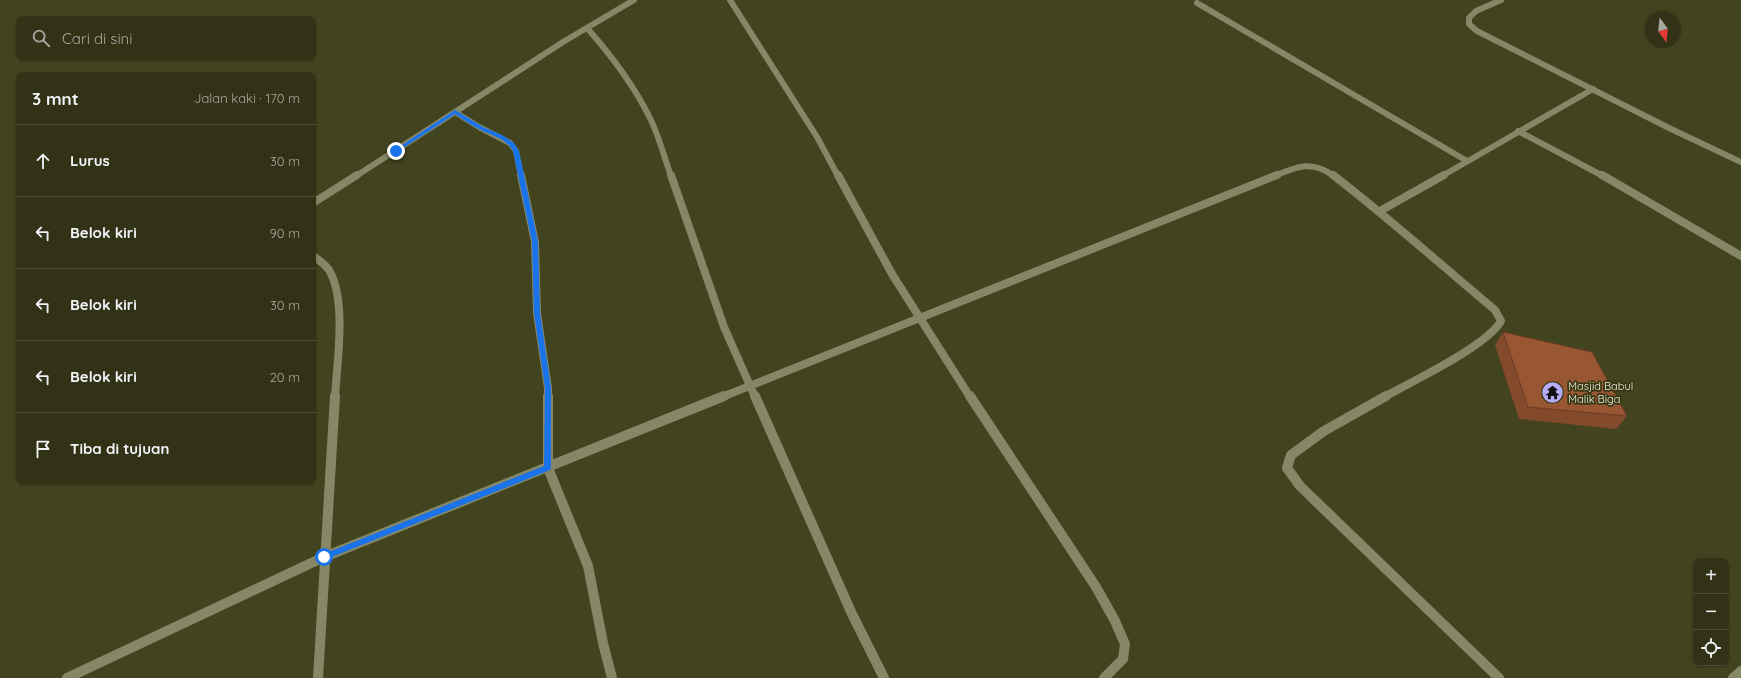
<!DOCTYPE html>
<html lang="id">
<head>
<meta charset="utf-8">
<style>
  :root { --surface:#323217; --page:#3a3a20; --text:#f1f3f6; --muted:#a8aaa1; --line:#4d4d36 }
  body { margin:0; font-family:Quicksand,sans-serif; background:var(--page); color:var(--text) }
  .controls { position:absolute; right:12px; bottom:12px; display:grid; overflow:hidden; border-radius:8px; box-shadow:0 1px 3px #0004 }
  .controls button { width:36px; height:36px; display:grid; place-items:center; padding:0; border:0; border-bottom:1px solid var(--line); background:var(--surface); color:var(--text); font:20px sans-serif }
  .compass { position:absolute; left:1645px; top:12px; width:36px; height:36px; border-radius:50%; background:var(--surface); box-shadow:0 1px 3px #0004; rotate:165deg }
  .stop { position:absolute; width:12px; height:12px; margin:-9px; border:3px solid #1a73e8; border-radius:50%; background:#fff }
  .stop.end { background:#1a73e8; border-color:#fff; box-shadow:0 1px 4px #0008 }
  .list { margin:0; padding:0; list-style:none }
  h2 { display:flex; justify-content:space-between; align-items:center; height:52px; margin:0; padding:0 16px; font-size:17px }
  h2 small { font-size:13px; font-weight:400; color:var(--muted) }
  .list li { display:grid; grid-template-columns:26px 1fr auto; gap:12px; align-items:center; box-sizing:border-box; height:72px; padding:0 16px; border-top:1px solid var(--line) }
  .list b { display:block; font-size:15px; white-space:nowrap }
  .list em { font-size:13px; font-style:normal; color:var(--muted) }
  .icon { flex:none; width:22px; height:22px; fill:none; stroke:currentColor; stroke-width:2; stroke-linecap:round; stroke-linejoin:round }
  .map { position:relative; flex:none; width:1741px; height:678px; overflow:hidden }
  .search { position:absolute; background:var(--surface); box-shadow:0 1px 3px #0004; left:16px; top:16px; width:300px; height:44px; display:flex; align-items:center; gap:10px; box-sizing:border-box; padding:0 14px; border-radius:8px; color:var(--muted); font-size:15px }
  .panel { position:absolute; background:var(--surface); box-shadow:0 1px 3px #0004; left:16px; top:72px; width:300px; height:412px; border-radius:8px }
  .map>svg:first-child { display:block }
  .lines { fill:none; stroke-linecap:round; stroke-linejoin:round }
  .minor-far2 { stroke:#858767; stroke-width:6 }
  .minor-far1 { stroke:#858767; stroke-width:8 }
  .minor { stroke:#858767; stroke-width:10 }
  .wall { fill:#834b2b }
  .building { fill:#985732; stroke:#6a3d23 }
  .route { fill:#1a73e8 }
  .labels { text-anchor:middle; stroke-width:3.5; stroke-linejoin:round; paint-order:stroke }
  .poi-label { font-size:11px; fill:#eceed9; stroke:#383814; text-anchor:start }
</style>
</head>
<body>
<div class="map">
<svg width="1741" height="678" viewBox="0 0 1741 678">
  <rect width="100%" height="100%" fill="#42431f"/>
  <g class="lines">
    <!-- minor-far2 -->
    <g class="minor-far2">
      <polyline points="730,0 817,137 838,176"/>
      <polyline points="1501,0 1476,11 1469,18 1469,24 1477,31 1671,129 1741,162"/>
      <polyline points="1197,3 1467,161"/>
      <path d="M587,28C612,56 633,84 650,118C659,136 664,157 671,176"/>
      <polyline points="455,112 479,127 510,143 516,151 521,176"/>
      <polyline points="1518,131 1603,176"/>
      <polyline points="356,176 563,42 634,0"/>
      <path d="M1275,176C1297,166 1312,160 1334,176"/>
      <polyline points="1442,176 1593,89"/>
    </g>
    <!-- minor-far1 -->
    <g class="minor-far1">
      <polyline points="521,175 535,242 537,313 548,388 548,397"/>
      <polyline points="671,175 724,327 755,397"/>
      <polyline points="838,175 892,274 970,397"/>
      <path d="M1333,175C1389,218 1441,265 1495,310L1501,321C1487,346 1411,382 1384,397"/>
      <polyline points="1602,175 1741,256"/>
      <polyline points="313,203 357,175"/>
      <polyline points="1380,211 1444,175"/>
      <path d="M313,256C319,260 325,264 329,270C347,300 337,363 335,397"/>
      <polyline points="722,397 1277,175"/>
    </g>
    <!-- minor -->
    <g class="minor">
      <polyline points="548,396 548,468 588,566 603,643 612,678"/>
      <polyline points="755,396 852,614 884,678"/>
      <polyline points="970,396 1096,587 1115,621 1125,644 1123,659 1104,678"/>
      <polyline points="1386,396 1324,431 1291,455 1287,468 1300,486 1499,678"/>
      <polyline points="67,678 324,557 724,396"/>
      <polyline points="318,678 335,396"/>
      <polyline points="1733,678 1741,671"/>
    </g>
  </g>
  <!-- wall -->
  <polygon class="wall" points="1503,332 1627,416 1616,429 1519,419 1495,345"/>
  <!-- building -->
  <polygon class="building" points="1503,332 1592,352 1627,416 1528,407"/>
  <!-- route -->
  <path class="route" d="M455,110L483,127L502,135L514,143L519,151L538,242L540,313L551,388V468L550,470L324,560L320,557L321,555L544,466L545,388L534,313L532,242L513,151C506,138 492,136 479,129C471,125 463,119 455,114L397,152L393,151Z"/>
  <!-- icons -->
  <defs>
    <symbol id="temple-disc" viewBox="-11 -11 22 22"><circle r="9.5" fill="#b5acf8" stroke="#383814"/><path d="M0-6L5-2H3V0L6.5 2.5H4V6H1.5V3h-3V6H-4V2.5H-6.5L-3 0V-2H-5Z" fill="#111"/></symbol>
  </defs>
  <g fill-rule="evenodd">
    <use href="#temple-disc" x="1540" y="380" width="25" height="25"/>
  </g>
  <g class="labels">
    <!-- poi labels -->
    <g class="poi-label">
      <text x="1568" y="390">Masjid Babul<tspan x="1568" dy="13">Malik Biga</tspan></text>
    </g>
  </g>
</svg>
<div class="controls">
<button>+</button>
<button>−</button>
<button><svg class="icon" aria-label="locate" viewBox="0 0 24 24"><circle cx="12" cy="12" r="6"/><path d="M12 2v4M12 18v4M2 12h4M18 12h4"/></svg></button>
</div>
<svg class="compass" viewBox="-18 -18 36 36"><path d="M0-13l5 13h-10z" fill="#e53935"/><path d="M0 13l5-13h-10z" fill="#a8aaa1"/></svg>
<div class="stop" style="left:324px;top:557px"></div>
<div class="stop end" style="left:396px;top:151px"></div>
<div class="search"><svg class="icon" aria-label="search" viewBox="0 0 24 24"><circle cx="10" cy="10" r="6"/><path d="M15 15l6 6"/></svg>Cari di sini</div>
<section class="panel">
<h2>3 mnt<small>Jalan kaki · 170 m</small></h2>
<ul class="list">
<li><svg class="icon" aria-label="ahead" viewBox="0 0 24 24"><path d="M12 20V5M6 11l6-6 6 6"/></svg><div><b>Lurus</b></div><em>30 m</em></li>
<li><svg class="icon" aria-label="left" viewBox="0 0 24 24"><path d="M17 20v-9H6M10 6l-5 5 5 5"/></svg><div><b>Belok kiri</b></div><em>90 m</em></li>
<li><svg class="icon" aria-label="left" viewBox="0 0 24 24"><path d="M17 20v-9H6M10 6l-5 5 5 5"/></svg><div><b>Belok kiri</b></div><em>30 m</em></li>
<li><svg class="icon" aria-label="left" viewBox="0 0 24 24"><path d="M17 20v-9H6M10 6l-5 5 5 5"/></svg><div><b>Belok kiri</b></div><em>20 m</em></li>
<li><svg class="icon" aria-label="arrive" viewBox="0 0 24 24"><path d="M6 21V4h12l-3 4 3 4H6"/></svg><div><b>Tiba di tujuan</b></div></li>
</ul>
</section>
</div>
</body>
</html>
